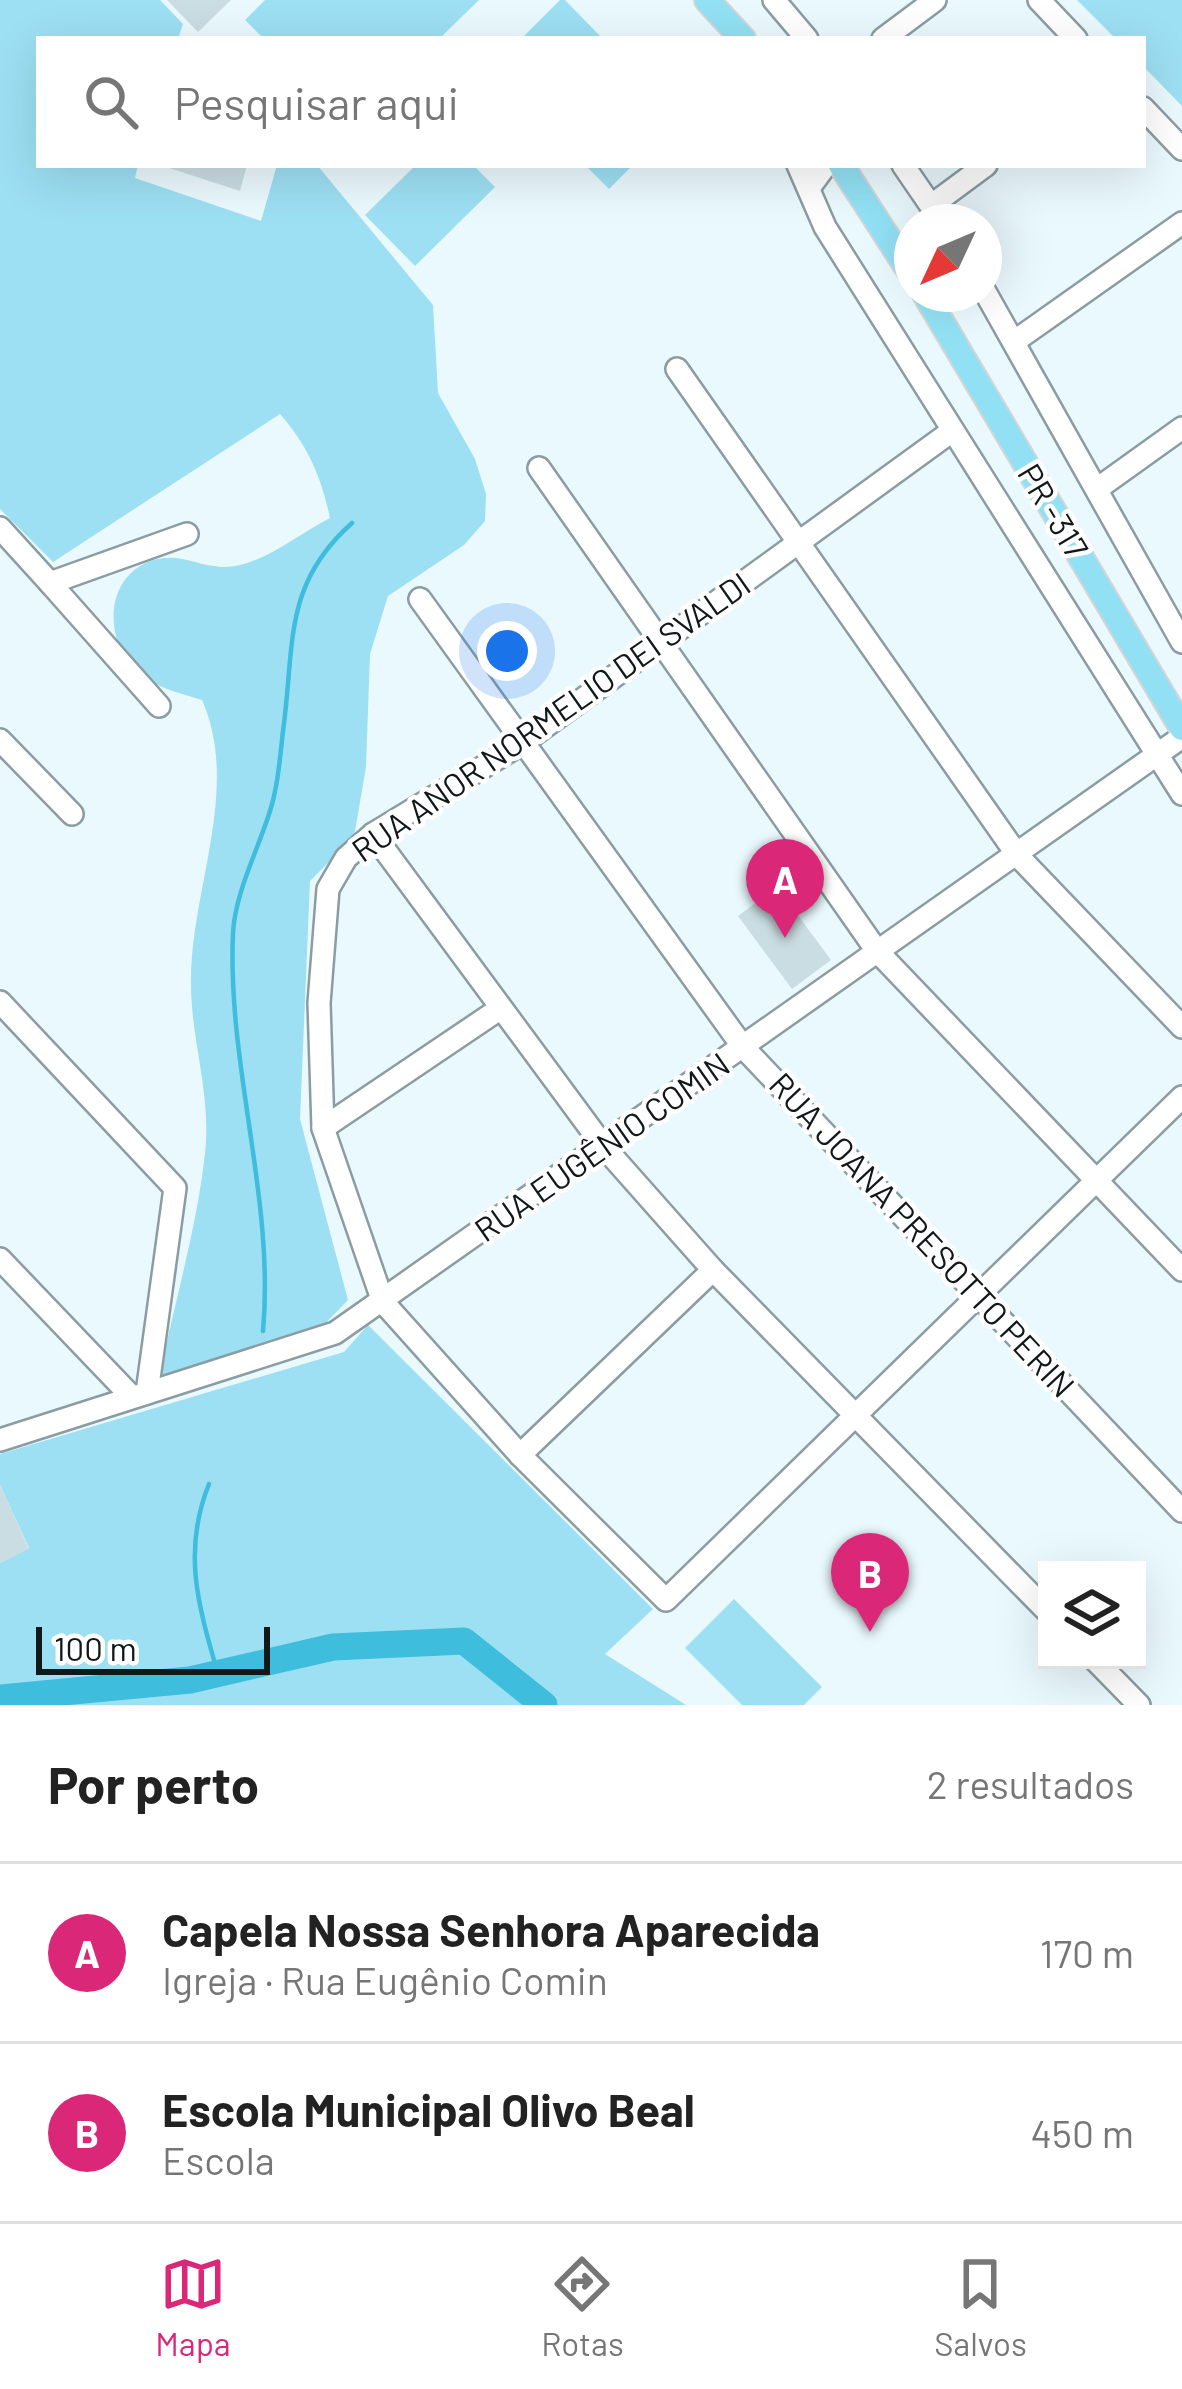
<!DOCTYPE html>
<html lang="pt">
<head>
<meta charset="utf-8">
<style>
  :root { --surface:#fff; --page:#f2f2f2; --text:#222; --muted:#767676; --line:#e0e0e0; --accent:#db2777 }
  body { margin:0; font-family:Barlow,sans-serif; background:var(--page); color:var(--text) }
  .controls { position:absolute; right:36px; bottom:36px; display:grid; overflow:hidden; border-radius:0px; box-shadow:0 12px 48px #0002 }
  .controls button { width:108px; height:108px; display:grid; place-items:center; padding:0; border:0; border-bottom:3px solid var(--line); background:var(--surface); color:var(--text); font:60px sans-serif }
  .compass { position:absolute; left:894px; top:204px; width:108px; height:108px; border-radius:50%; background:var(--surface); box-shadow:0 12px 48px #0002; rotate:226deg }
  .scale { position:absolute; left:36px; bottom:30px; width:234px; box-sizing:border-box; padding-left:12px; border:6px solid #11181a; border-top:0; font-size:33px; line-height:42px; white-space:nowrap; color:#11181a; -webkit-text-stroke:9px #fff; paint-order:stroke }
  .you { position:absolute; left:507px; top:651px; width:42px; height:42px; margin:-30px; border:9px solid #fff; border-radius:50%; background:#1a73e8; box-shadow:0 0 0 18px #1a73e833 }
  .badge { display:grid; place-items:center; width:78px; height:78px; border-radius:50%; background:var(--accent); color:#fff; font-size:39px; font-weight:700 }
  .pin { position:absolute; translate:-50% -99px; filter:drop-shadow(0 3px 6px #0008) }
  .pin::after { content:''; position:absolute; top:63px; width:42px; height:36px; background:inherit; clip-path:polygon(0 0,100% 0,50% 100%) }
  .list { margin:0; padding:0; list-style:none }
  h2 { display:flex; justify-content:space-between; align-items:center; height:156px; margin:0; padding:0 48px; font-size:51px }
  h2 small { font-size:39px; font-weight:400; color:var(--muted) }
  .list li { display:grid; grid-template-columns:78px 1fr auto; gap:36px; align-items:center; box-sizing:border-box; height:180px; padding:0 48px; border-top:3px solid var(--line) }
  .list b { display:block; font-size:45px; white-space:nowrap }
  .list p { margin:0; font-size:39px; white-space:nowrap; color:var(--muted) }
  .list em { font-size:39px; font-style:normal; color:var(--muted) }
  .icon { flex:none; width:66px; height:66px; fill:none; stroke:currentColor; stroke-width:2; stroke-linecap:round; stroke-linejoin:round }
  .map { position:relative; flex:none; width:1182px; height:1705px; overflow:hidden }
  .search { position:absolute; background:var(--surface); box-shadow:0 12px 48px #0002; left:36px; right:36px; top:36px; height:132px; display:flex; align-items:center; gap:30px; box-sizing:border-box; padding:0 42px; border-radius:0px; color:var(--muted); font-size:45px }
  .sheet { height:516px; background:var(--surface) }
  nav { display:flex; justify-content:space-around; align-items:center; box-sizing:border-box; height:168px; border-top:3px solid var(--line); background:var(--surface); font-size:33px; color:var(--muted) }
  nav a { display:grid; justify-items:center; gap:6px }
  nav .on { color:var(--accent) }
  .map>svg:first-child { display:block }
  .green { fill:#9ddff3 }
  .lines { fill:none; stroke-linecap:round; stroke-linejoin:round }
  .stream { stroke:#3ebddc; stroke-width:4.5 }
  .river { stroke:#3ebddc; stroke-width:27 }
  .building { fill:#cadde3 }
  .minor-casing { stroke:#8b9da2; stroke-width:26 }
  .major-casing { stroke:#d4d5d6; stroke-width:28 }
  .minor { stroke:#fff; stroke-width:21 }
  .major { stroke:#91e0f3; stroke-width:24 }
  .labels { text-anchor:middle; stroke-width:9; stroke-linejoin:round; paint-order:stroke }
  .street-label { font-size:33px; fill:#11181a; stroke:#fff }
</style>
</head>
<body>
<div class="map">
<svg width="1182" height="1705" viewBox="0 0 1182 1705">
  <rect width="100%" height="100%" fill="#eaf9fe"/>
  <!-- green -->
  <g class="green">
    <path d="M0,0H160L183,24L178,39H39V165H138L135,178L261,221L277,165H317L433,305L438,393L475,459L486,494L485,521L464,545L388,596L370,654L366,767L354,837L310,881L300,1119L348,1300L320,1329L159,1378C174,1304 197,1228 205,1153C212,1095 190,1038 191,980C191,888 241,789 202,700C180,693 152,687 135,670C105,641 104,580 148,562C176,551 194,565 221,567C258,569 298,534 330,518C321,476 308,446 280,414L53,562L0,509Z"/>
    <polygon points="265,0 479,0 439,39 264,39 245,20"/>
    <polygon points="560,0 565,0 603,39 521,39"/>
    <polygon points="1077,0 1182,0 1182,106 1143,66 1143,39 1116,39"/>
    <polygon points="416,165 473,165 495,187 415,266 365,215"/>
    <polygon points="585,165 633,165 609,189"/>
    <polygon points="368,1325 653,1609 605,1654 686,1705 0,1705 0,1563 29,1548 0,1485 0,1454 344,1352"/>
    <polygon points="734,1599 822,1687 804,1705 742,1705 685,1648"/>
  </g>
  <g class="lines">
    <!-- stream -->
    <g class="stream">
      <path d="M263,1331C275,1199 227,1067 233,933C235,893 258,850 270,811C278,786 280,757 283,731C295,646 282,585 352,523"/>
      <path d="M209,1484C182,1551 198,1605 218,1674"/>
    </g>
    <!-- river -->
    <polyline class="river" points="0,1698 190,1680 333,1647 464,1641 544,1705"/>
  </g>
  <!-- building -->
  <g class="building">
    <polygon points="167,0 231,0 198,32"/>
    <polygon points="160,165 247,165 240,191"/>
    <polygon points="777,887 831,960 792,989 738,916"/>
    <polygon points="0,1485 29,1549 0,1563"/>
  </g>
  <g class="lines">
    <defs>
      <g id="minor">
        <polyline points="774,0 807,39"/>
        <polyline points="1039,0 1076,39"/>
        <polyline points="883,39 935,0"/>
        <polyline points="1143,108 1182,149"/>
        <polyline points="798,165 825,227 1182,794"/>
        <polyline points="903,165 942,222"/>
        <polyline points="809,188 826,165"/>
        <polyline points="932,205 986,165"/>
        <polyline points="984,290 1182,642"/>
        <polyline points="1015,341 1182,223"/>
        <polyline points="677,369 1018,856 1182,1027"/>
        <polyline points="952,431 521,744 373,834 346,858 328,889 319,1003 323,1128 383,1302 520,1455 666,1600 1182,1097"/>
        <polyline points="539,468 877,951 1182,1270"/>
        <polyline points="1097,489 1182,428"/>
        <polyline points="0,528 50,583 187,534"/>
        <polyline points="50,583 159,706"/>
        <polyline points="420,599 743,1047 1182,1511"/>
        <polyline points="0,740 72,814"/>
        <polyline points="373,834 604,1147 713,1270 1047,1611"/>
        <polyline points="0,1002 175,1188 147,1393"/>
        <polyline points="323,1128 498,1010"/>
        <polyline points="0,1259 132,1397"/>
        <polyline points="0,1440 335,1333 1182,737"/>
        <polyline points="520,1455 713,1270"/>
        <polyline points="1095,1660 1139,1705"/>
      </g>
      <g id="major">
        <polyline points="707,0 743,39"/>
        <polyline points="841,165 912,275"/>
        <polyline points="925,294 1182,728"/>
      </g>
    </defs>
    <!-- minor casing -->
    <use href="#minor" class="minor-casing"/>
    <!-- major casing -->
    <use href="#major" class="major-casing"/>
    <!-- minor -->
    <use href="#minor" class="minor"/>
    <!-- major -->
    <use href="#major" class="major"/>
  </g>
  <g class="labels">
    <!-- street labels -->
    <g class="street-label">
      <text transform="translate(1053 511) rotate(59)" y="12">PR -317</text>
      <text transform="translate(551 717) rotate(-35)" y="12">RUA ANOR NORMELIO DEI SVALDI</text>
      <text transform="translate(602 1147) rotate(-35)" y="12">RUA EUGÊNIO COMIN</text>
      <text transform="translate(922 1235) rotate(47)" y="12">RUA JOANA PRESOTTO PERIN</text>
    </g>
  </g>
</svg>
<div class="controls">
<button><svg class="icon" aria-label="layers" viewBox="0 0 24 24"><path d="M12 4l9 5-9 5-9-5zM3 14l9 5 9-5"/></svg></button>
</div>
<svg class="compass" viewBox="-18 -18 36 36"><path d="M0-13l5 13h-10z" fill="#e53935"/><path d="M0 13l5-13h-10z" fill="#767676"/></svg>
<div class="scale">100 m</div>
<div class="you"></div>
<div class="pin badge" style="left:785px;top:938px">A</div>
<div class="pin badge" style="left:870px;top:1632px">B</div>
<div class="search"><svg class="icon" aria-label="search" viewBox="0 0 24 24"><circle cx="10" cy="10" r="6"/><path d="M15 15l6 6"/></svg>Pesquisar aqui</div>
</div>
<section class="sheet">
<h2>Por perto<small>2 resultados</small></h2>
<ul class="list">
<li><span class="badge">A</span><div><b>Capela Nossa Senhora Aparecida</b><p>Igreja · Rua Eugênio Comin</p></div><em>170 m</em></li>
<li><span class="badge">B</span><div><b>Escola Municipal Olivo Beal</b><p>Escola</p></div><em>450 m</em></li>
</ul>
</section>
<nav>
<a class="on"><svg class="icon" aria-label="map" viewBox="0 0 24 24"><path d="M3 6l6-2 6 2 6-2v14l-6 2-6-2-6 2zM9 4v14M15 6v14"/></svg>Mapa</a>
<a><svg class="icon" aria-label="directions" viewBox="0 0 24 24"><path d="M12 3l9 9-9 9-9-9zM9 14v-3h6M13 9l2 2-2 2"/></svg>Rotas</a>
<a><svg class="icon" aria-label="saved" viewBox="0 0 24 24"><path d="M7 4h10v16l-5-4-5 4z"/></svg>Salvos</a>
</nav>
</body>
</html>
